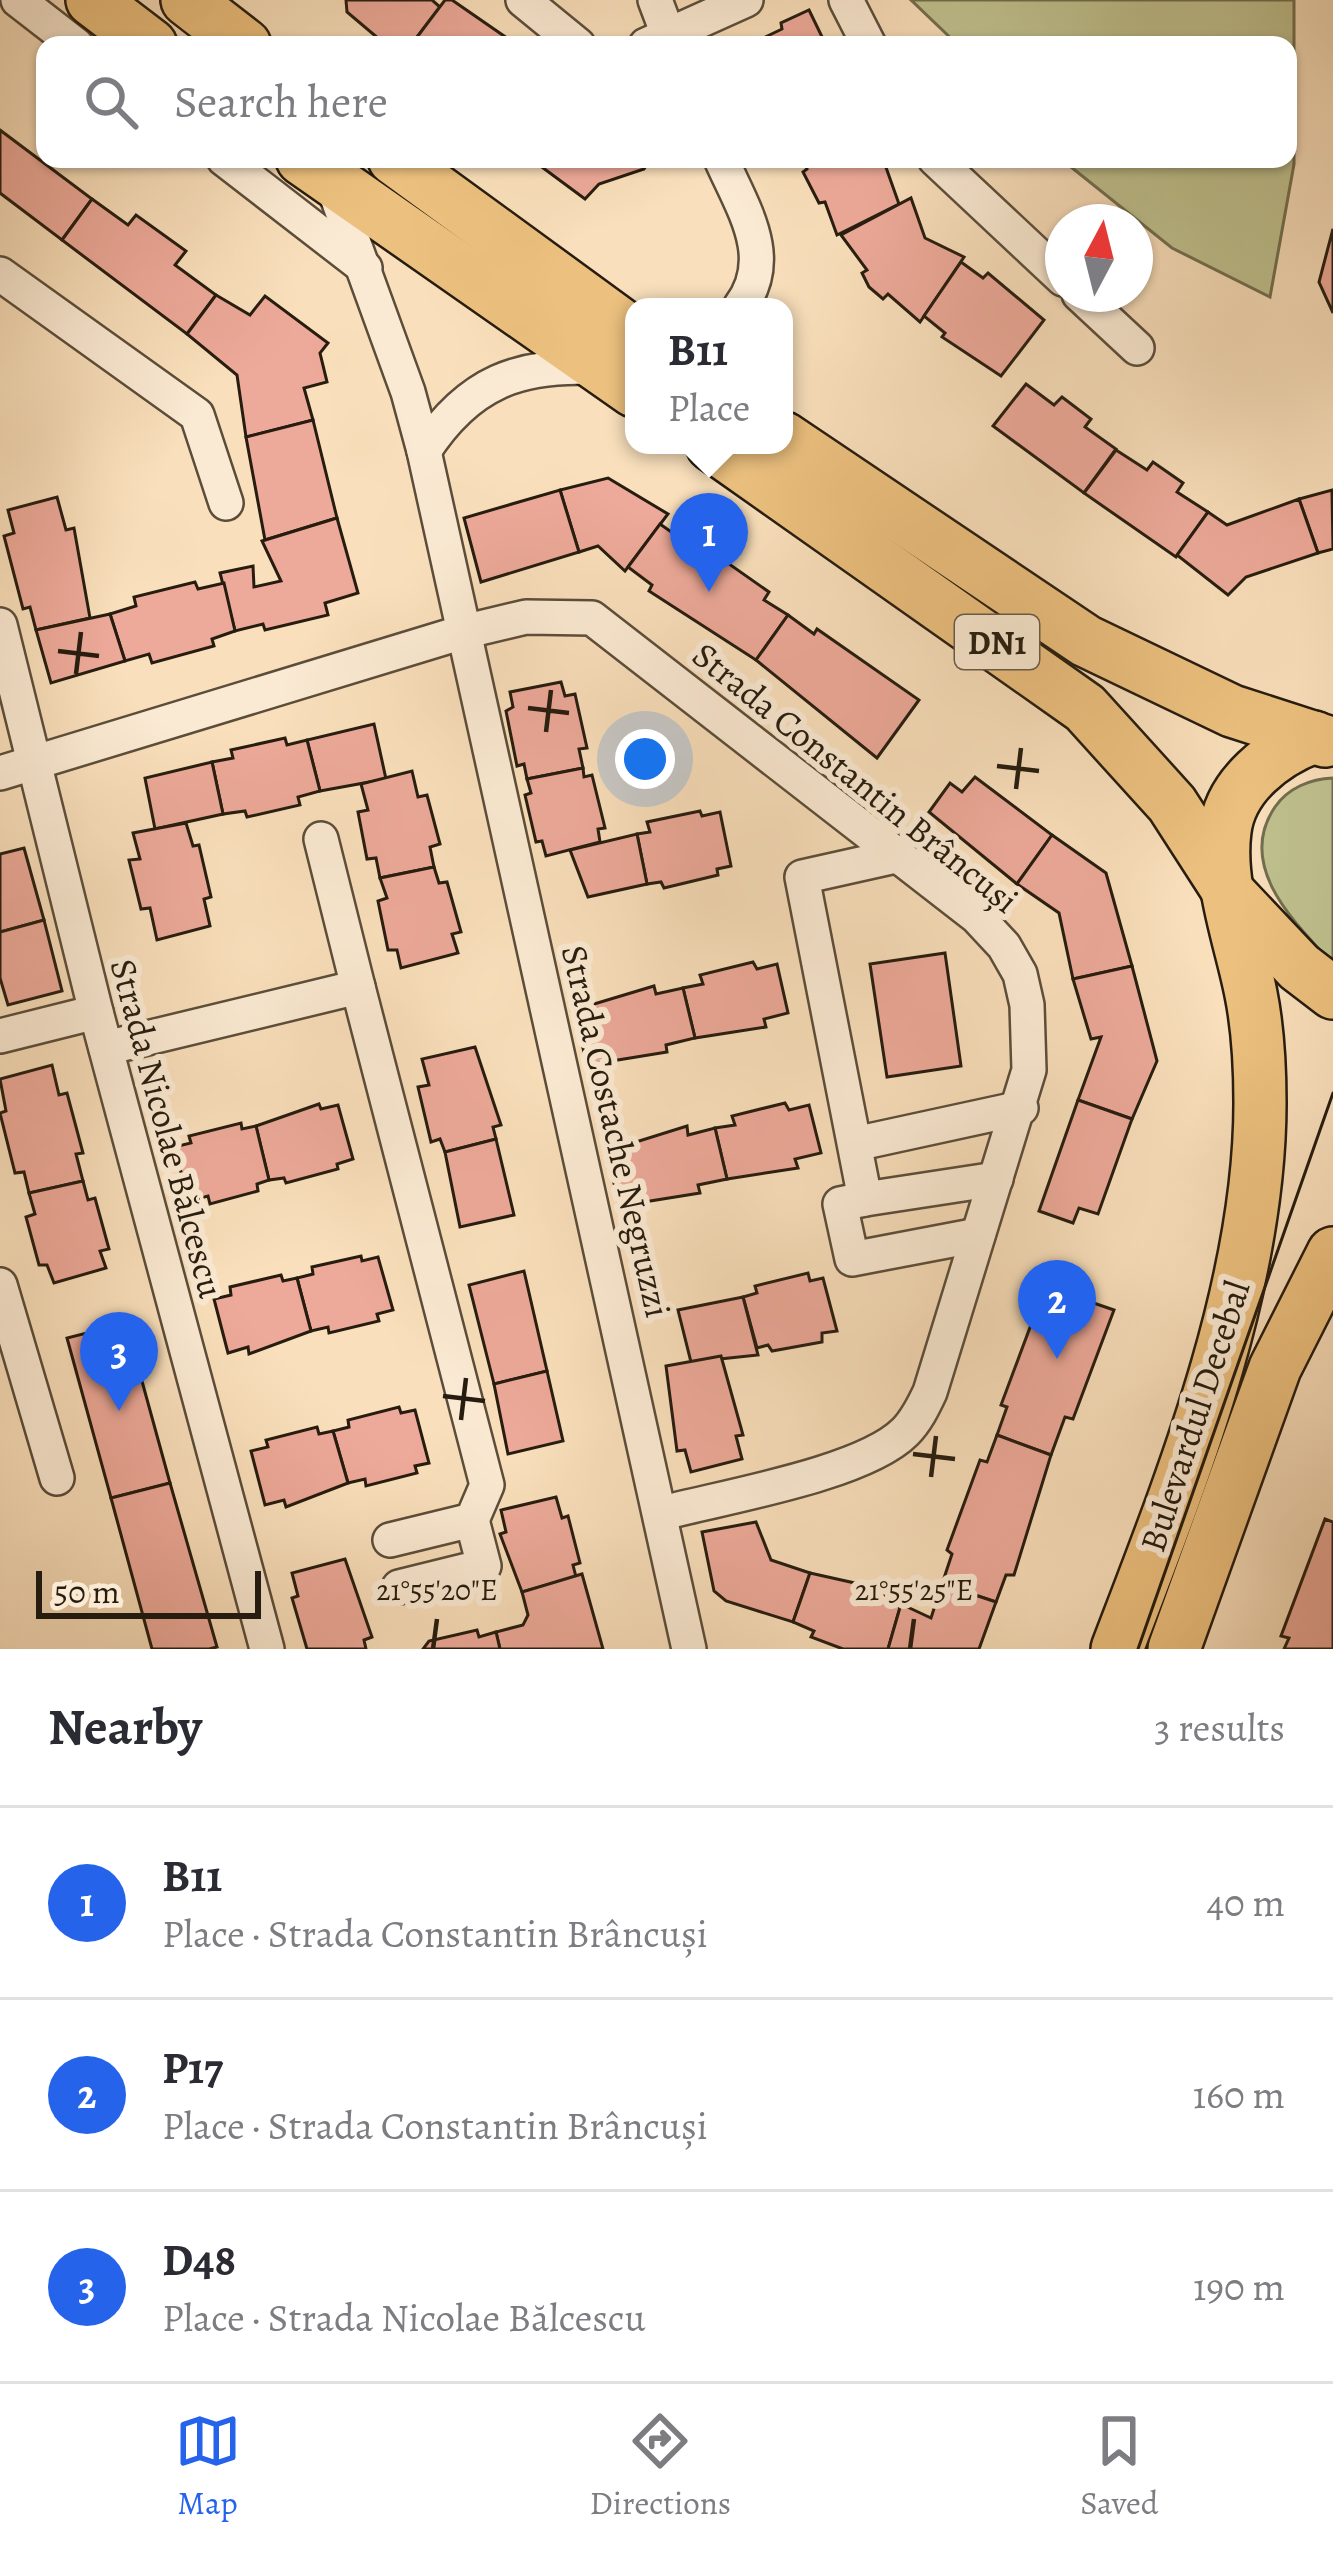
<!DOCTYPE html>
<html lang="en">
<head>
<meta charset="utf-8">
<style>
  :root { --surface:#fff; --page:#f2f2f3; --text:#2b2b33; --muted:#7c7c81; --line:#e1e1e2; --accent:#2563eb }
  body { margin:0; font-family:Alegreya,serif; background:var(--page); color:var(--text) }
  .compass { position:absolute; left:1045px; top:204px; width:108px; height:108px; border-radius:50%; background:var(--surface); box-shadow:0 3px 9px #0004; rotate:7deg }
  .scale { position:absolute; left:36px; bottom:30px; width:225px; box-sizing:border-box; padding-left:12px; border:6px solid #261c0f; border-top:0; font-size:33px; line-height:42px; white-space:nowrap; color:#261c0f; -webkit-text-stroke:9px #fbead3; paint-order:stroke }
  .you { position:absolute; left:645px; top:759px; width:42px; height:42px; margin:-30px; border:9px solid #fff; border-radius:50%; background:#1a73e8; box-shadow:0 0 0 18px #1a73e833 }
  .badge { display:grid; place-items:center; width:78px; height:78px; border-radius:50%; background:var(--accent); color:#fff; font-size:39px; font-weight:700 }
  .pin { position:absolute; translate:-50% -99px; filter:drop-shadow(0 3px 6px #0008) }
  .pin::after { content:''; position:absolute; top:63px; width:42px; height:36px; background:inherit; clip-path:polygon(0 0,100% 0,50% 100%) }
  .popup { position:absolute; left:625px; top:298px; width:168px; height:156px; box-sizing:border-box; display:grid; place-content:center; border-radius:24px; background:var(--surface); filter:drop-shadow(0 3px 9px #0005); font-size:39px; white-space:nowrap; color:var(--muted) }
  .popup b { font-size:45px; color:var(--text) }
  .popup::after { content:''; position:absolute; left:50%; top:100%; margin-left:-24px; border:24px solid transparent; border-top-color:var(--surface) }
  .list { margin:0; padding:0; list-style:none }
  h2 { display:flex; justify-content:space-between; align-items:center; height:156px; margin:0; padding:0 48px; font-size:51px }
  h2 small { font-size:39px; font-weight:400; color:var(--muted) }
  .list li { display:grid; grid-template-columns:78px 1fr auto; gap:36px; align-items:center; box-sizing:border-box; height:192px; padding:0 48px; border-top:3px solid var(--line) }
  .list b { display:block; font-size:45px; white-space:nowrap }
  .list p { margin:0; font-size:39px; white-space:nowrap; color:var(--muted) }
  .list em { font-size:39px; font-style:normal; color:var(--muted) }
  .icon { flex:none; width:66px; height:66px; fill:none; stroke:currentColor; stroke-width:2; stroke-linecap:round; stroke-linejoin:round }
  .map { position:relative; flex:none; width:1333px; height:1649px; overflow:hidden }
  .search { position:absolute; background:var(--surface); box-shadow:0 3px 9px #0004; left:36px; right:36px; top:36px; height:132px; display:flex; align-items:center; gap:30px; box-sizing:border-box; padding:0 42px; border-radius:24px; color:var(--muted); font-size:45px }
  .sheet { height:732px; background:var(--surface) }
  nav { display:flex; justify-content:space-around; align-items:center; box-sizing:border-box; height:168px; border-top:3px solid var(--line); background:var(--surface); font-size:33px; color:var(--muted) }
  nav a { display:grid; justify-items:center; gap:6px }
  nav .on { color:var(--accent) }
  .map>svg:first-child { display:block }
  .green { fill:#bfc18f; stroke:#726e4f; stroke-width:3 }
  .building { fill:#eda999; stroke:#261c0f; stroke-width:3 }
  .lines { fill:none; stroke-linecap:round; stroke-linejoin:round }
  .street-casing { stroke:#5b4d3a; stroke-width:38 }
  .primary-casing { stroke:#261c0f; stroke-width:56 }
  .street { stroke:#fbead3; stroke-width:33 }
  .primary { stroke:#ecc07e; stroke-width:51 }
  .tram { stroke:#261c0f; stroke-width:3 }
  .ticks { fill:none; stroke:#261c0f; stroke-width:4.5 }
  .labels { text-anchor:middle; stroke-width:12; stroke-linejoin:round; paint-order:stroke }
  .shield { fill:#fbead3; stroke:#665a4a; stroke-width:3 }
  .shield-label { font-size:33px; font-weight:bold; fill:#261c0f }
  .street-label { font-size:36px; fill:#261c0f; stroke:#fbead3 }
  .ticks-label { font-size:30px; text-anchor:middle; fill:#261c0f; stroke:#fbead3; stroke-width:12; stroke-linejoin:round; paint-order:stroke }
</style>
</head>
<body>
<div class="map">
<svg width="1333" height="1649" viewBox="0 0 1333 1649">
  <rect width="100%" height="100%" fill="#f9dfbb"/>
  <filter id="stains"><feTurbulence type="fractalNoise" baseFrequency=".00167" numOctaves="4"/><feColorMatrix values="0 0 0 0 .2 0 0 0 0 .09 0 0 0 0 .02 0 0 0 .5 -.17"/></filter>
  <radialGradient id="worn" r=".72"><stop offset=".6" stop-color="#630" stop-opacity="0"/><stop offset="1" stop-color="#630" stop-opacity=".3"/></radialGradient>
  <!-- green -->
  <g class="green">
    <polygon points="911,0 1294,0 1294,164 1270,297 1172,248 1061,159 1288,159 1288,45 958,45"/>
    <path d="M1333,778V964C1295,923 1235,866 1275,807C1288,788 1310,779 1333,778Z"/>
  </g>
  <!-- building -->
  <g class="building">
    <polygon points="346,0 432,0 440,7 411,45 386,45 347,12"/>
    <polygon points="445,0 452,0 517,45 411,45"/>
    <polygon points="809,10 826,45 749,45 782,29 781,23"/>
    <polygon points="0,130 92,199 62,240 0,193"/>
    <polygon points="531,159 650,159 644,169 599,184 585,199"/>
    <polygon points="803,159 883,159 899,204 837,235 825,202 819,203 803,172 807,169"/>
    <polygon points="911,198 925,238 964,257 920,322 888,294 883,299 869,287 862,273 867,270 841,235"/>
    <polygon points="92,199 128,225 136,215 186,251 175,265 216,295 187,334 62,240"/>
    <polygon points="1333,229 1333,313 1319,282"/>
    <polygon points="961,262 983,278 988,273 1044,320 1001,376 942,337 945,333 924,316"/>
    <polygon points="216,295 250,315 265,296 328,343 320,353 327,382 304,388 313,420 246,437 237,375 187,334"/>
    <polygon points="1026,384 1054,405 1062,397 1091,419 1085,427 1116,449 1084,493 993,426"/>
    <polygon points="313,420 337,518 265,540 246,437"/>
    <polygon points="1116,450 1147,470 1153,462 1183,483 1177,492 1208,512 1176,557 1084,493"/>
    <polygon points="608,478 668,514 625,571 598,546 579,552 560,490"/>
    <polygon points="560,490 579,552 481,582 464,518"/>
    <polygon points="1332,490 1333,549 1318,553 1299,499"/>
    <polygon points="57,497 66,530 74,528 90,618 36,630 30,607 23,609 4,536 14,533 8,510"/>
    <polygon points="1299,499 1318,553 1246,577 1228,595 1177,555 1208,512 1227,525"/>
    <polygon points="337,518 358,593 325,603 328,615 265,630 263,624 235,631 220,573 253,566 254,587 281,581 262,541"/>
    <polygon points="660,524 684,541 688,535 769,592 764,600 788,615 756,660 649,591 652,585 628,567"/>
    <polygon points="195,582 198,589 224,583 235,631 212,639 214,646 152,663 149,654 125,661 110,614 136,606 134,597"/>
    <polygon points="110,614 125,661 51,683 36,630"/>
    <polygon points="788,615 814,634 817,629 919,700 877,758 756,660"/>
    <polygon points="561,682 565,696 575,694 587,748 579,749 583,768 527,779 524,764 517,766 506,711 513,707 510,692"/>
    <polygon points="374,724 386,779 320,791 307,740"/>
    <polygon points="285,738 287,745 307,740 320,791 298,797 300,805 247,817 245,811 223,814 212,762 233,758 231,750"/>
    <polygon points="212,762 223,814 155,829 145,778"/>
    <polygon points="583,768 584,777 592,775 605,828 598,829 600,842 546,856 542,841 536,842 525,795 531,793 527,779"/>
    <polygon points="412,771 418,797 427,795 440,844 430,847 434,867 380,878 376,858 367,859 358,812 368,810 361,784"/>
    <polygon points="975,777 1052,835 1017,884 929,812 950,783 962,792"/>
    <polygon points="700,811 702,816 720,812 731,866 717,869 718,875 664,888 661,882 647,884 637,834 650,832 647,822"/>
    <polygon points="186,823 193,846 199,845 211,897 204,899 210,926 157,940 150,908 141,909 129,860 140,859 133,833"/>
    <polygon points="637,834 647,884 588,897 570,850"/>
    <polygon points="1052,835 1106,873 1132,966 1073,979 1059,913 1017,884"/>
    <polygon points="24,848 44,920 0,932 0,854"/>
    <polygon points="434,867 439,883 447,882 461,932 452,934 458,953 401,968 397,950 388,950 378,901 387,898 380,878"/>
    <polygon points="44,920 62,991 8,1005 0,978 0,932"/>
    <polygon points="945,953 961,1066 887,1077 870,964"/>
    <polygon points="753,962 757,969 777,964 788,1013 764,1019 766,1027 695,1038 683,988 703,984 700,975"/>
    <polygon points="1132,966 1157,1061 1132,1119 1078,1100 1101,1037 1091,1039 1073,979"/>
    <polygon points="654,986 656,994 683,988 695,1038 666,1045 667,1052 587,1065 574,1010"/>
    <polygon points="475,1047 501,1125 493,1127 496,1139 445,1152 440,1139 431,1142 418,1087 429,1085 422,1059"/>
    <polygon points="52,1065 59,1095 67,1093 83,1153 76,1154 83,1181 29,1193 24,1172 15,1173 0,1113 6,1111 0,1079"/>
    <polygon points="1078,1100 1132,1119 1098,1214 1079,1208 1073,1223 1039,1211"/>
    <polygon points="785,1103 789,1110 809,1105 821,1153 795,1159 798,1168 727,1179 715,1128 735,1125 732,1116"/>
    <polygon points="319,1104 321,1109 338,1105 353,1159 337,1164 338,1169 286,1183 284,1178 269,1180 256,1126"/>
    <polygon points="241,1123 242,1129 256,1126 269,1180 257,1184 258,1191 210,1204 208,1196 189,1201 174,1147 191,1143 189,1136"/>
    <polygon points="687,1126 688,1135 715,1128 727,1179 698,1185 700,1193 619,1206 607,1151"/>
    <polygon points="496,1139 514,1215 460,1227 445,1152"/>
    <polygon points="83,1181 88,1200 95,1198 109,1249 100,1251 106,1268 54,1283 47,1265 39,1265 26,1217 35,1214 29,1193"/>
    <polygon points="361,1256 362,1261 378,1257 393,1310 377,1314 379,1321 329,1333 328,1327 311,1331 297,1278 313,1274 312,1267"/>
    <polygon points="524,1271 547,1371 494,1384 469,1285"/>
    <polygon points="808,1273 810,1281 823,1278 837,1331 822,1333 822,1342 772,1351 768,1345 757,1348 743,1297 757,1293 755,1286"/>
    <polygon points="281,1275 283,1281 297,1278 311,1331 249,1354 248,1347 228,1353 214,1299 231,1295 230,1287"/>
    <polygon points="1038,1284 1114,1310 1073,1419 1065,1417 1051,1455 997,1435 1007,1407 1001,1405 1035,1314 1027,1310"/>
    <polygon points="743,1297 758,1355 691,1362 678,1310"/>
    <polygon points="126,1323 170,1483 111,1498 67,1338"/>
    <polygon points="721,1356 743,1435 736,1436 742,1459 691,1472 685,1450 677,1451 666,1366"/>
    <polygon points="547,1371 563,1441 508,1454 494,1384"/>
    <polygon points="399,1407 401,1413 415,1410 429,1463 415,1466 417,1473 366,1486 365,1479 348,1483 333,1431 349,1427 348,1420"/>
    <polygon points="317,1427 319,1434 333,1431 348,1483 286,1507 284,1500 265,1505 251,1451 268,1447 266,1440"/>
    <polygon points="997,1435 1051,1455 1014,1575 1006,1575 996,1602 942,1584 952,1554 947,1550 980,1460 987,1462"/>
    <polygon points="170,1483 217,1647 209,1649 152,1649 111,1498"/>
    <polygon points="556,1497 562,1518 568,1516 580,1563 573,1565 576,1577 522,1592 500,1534 506,1532 501,1510"/>
    <polygon points="1325,1519 1333,1522 1333,1649 1284,1649 1289,1638 1281,1636"/>
    <polygon points="756,1522 771,1560 810,1573 793,1622 726,1601 714,1591 702,1532"/>
    <polygon points="345,1559 372,1637 364,1640 366,1649 307,1649 292,1598 298,1596 292,1573"/>
    <polygon points="810,1573 886,1590 884,1599 901,1604 888,1649 843,1649 811,1637 814,1631 793,1622"/>
    <polygon points="582,1574 603,1649 500,1649 496,1632 523,1625 528,1615 522,1592"/>
    <polygon points="942,1584 996,1602 979,1649 888,1649 901,1604 931,1618"/>
    <polygon points="477,1630 479,1637 496,1632 500,1649 423,1649 429,1641"/>
  </g>
  <g class="lines">
    <defs>
      <g id="street">
        <polyline points="18,0 76,45"/>
        <polyline points="523,0 578,45"/>
        <polyline points="655,0 672,45"/>
        <polyline points="846,0 869,45"/>
        <polyline points="646,45 746,0"/>
        <polyline points="224,159 365,268"/>
        <path d="M721,159C743,209 777,258 740,307"/>
        <polyline points="935,159 1063,279"/>
        <polyline points="332,183 408,392 424,451 689,1649"/>
        <polyline points="0,274 197,415 226,503"/>
        <polyline points="1079,294 1137,348"/>
        <path d="M424,451C468,383 519,363 599,368"/>
        <polyline points="0,625 96,1012 267,1649"/>
        <path d="M0,773L463,632L526,617L592,618L977,917L1004,946L1020,974L1027,1005L1029,1070L930,1392C923,1407 916,1421 905,1432C863,1474 723,1497 663,1513"/>
        <polyline points="321,839 358,987"/>
        <polyline points="896,856 802,877 865,1199 996,1179"/>
        <polyline points="0,1036 96,1012"/>
        <polyline points="106,1048 358,987 487,1485 472,1520 390,1540"/>
        <polyline points="855,1144 1021,1108"/>
        <polyline points="865,1199 840,1204 852,1259 978,1235"/>
        <polyline points="0,1285 57,1478"/>
        <polyline points="399,1587 484,1566 472,1520"/>
      </g>
      <g id="primary">
        <polyline points="92,0 151,45"/>
        <polyline points="187,0 245,45"/>
        <polyline points="302,159 634,391"/>
        <polyline points="394,159 634,334"/>
        <polyline points="784,438 1086,641 1232,711 1325,741"/>
        <polyline points="712,445 1085,708 1172,804 1230,894 1299,967 1333,993"/>
        <path d="M1117,1649C1182,1479 1260,1286 1260,1103C1260,1066 1258,1029 1251,994C1241,942 1218,885 1225,831C1230,785 1274,752 1314,737"/>
        <polyline points="1174,1649 1275,1368 1333,1253"/>
      </g>
    </defs>
    <!-- street casing -->
    <use href="#street" class="street-casing"/>
    <!-- primary casing -->
    <use href="#primary" class="primary-casing"/>
    <!-- street -->
    <use href="#street" class="street"/>
    <!-- primary -->
    <use href="#primary" class="primary"/>
    <!-- tram -->
    <polyline class="tram" points="1138,1649 1333,1093"/>
  </g>
  <!-- ticks -->
  <path class="ticks" d="M58,651L99,656M76,674L81,632M528,708L569,713M546,732L551,690M997,766L1039,771M1016,789L1021,748M443,1396L485,1401M461,1420L466,1378M913,1454L955,1459M931,1477L936,1436M433,1649L437,1619M910,1649L914,1619"/>
  <g class="labels">
    <!-- shield labels -->
    <rect class="shield" x="955" y="615" width="84" height="54" rx="9"/>
    <g class="shield-label">
      <text x="997" y="654">DN1</text>
    </g>
    <!-- street labels -->
    <g class="street-label">
      <text transform="translate(856 777) rotate(39)" y="13">Strada Constantin Brâncuși</text>
      <text transform="translate(168 1128) rotate(75)" y="13">Strada Nicolae Bălcescu</text>
      <text transform="translate(617 1131) rotate(77)" y="13">Strada Costache Negruzzi</text>
      <text transform="translate(1194 1416) rotate(-72)" y="13">Bulevardul Decebal</text>
    </g>
  </g>
  <g class="ticks-label">
    <text x="437" y="1600">21°55'20"E</text>
    <text x="914" y="1600">21°55'25"E</text>
  </g>
  <rect width="100%" height="100%" filter="url(#stains)"/>
  <rect width="100%" height="100%" fill="url(#worn)"/>
</svg>
<svg class="compass" viewBox="-18 -18 36 36"><path d="M0-13l5 13h-10z" fill="#e53935"/><path d="M0 13l5-13h-10z" fill="#7c7c81"/></svg>
<div class="scale">50 m</div>
<div class="you"></div>
<div class="pin badge" style="left:709px;top:592px">1</div>
<div class="popup"><b>B11</b>Place</div>
<div class="pin badge" style="left:1057px;top:1359px">2</div>
<div class="pin badge" style="left:119px;top:1411px">3</div>
<div class="search"><svg class="icon" aria-label="search" viewBox="0 0 24 24"><circle cx="10" cy="10" r="6"/><path d="M15 15l6 6"/></svg>Search here</div>
</div>
<section class="sheet">
<h2>Nearby<small>3 results</small></h2>
<ul class="list">
<li><span class="badge">1</span><div><b>B11</b><p>Place · Strada Constantin Brâncuși</p></div><em>40 m</em></li>
<li><span class="badge">2</span><div><b>P17</b><p>Place · Strada Constantin Brâncuși</p></div><em>160 m</em></li>
<li><span class="badge">3</span><div><b>D48</b><p>Place · Strada Nicolae Bălcescu</p></div><em>190 m</em></li>
</ul>
</section>
<nav>
<a class="on"><svg class="icon" aria-label="map" viewBox="0 0 24 24"><path d="M3 6l6-2 6 2 6-2v14l-6 2-6-2-6 2zM9 4v14M15 6v14"/></svg>Map</a>
<a><svg class="icon" aria-label="directions" viewBox="0 0 24 24"><path d="M12 3l9 9-9 9-9-9zM9 14v-3h6M13 9l2 2-2 2"/></svg>Directions</a>
<a><svg class="icon" aria-label="saved" viewBox="0 0 24 24"><path d="M7 4h10v16l-5-4-5 4z"/></svg>Saved</a>
</nav>
</body>
</html>
